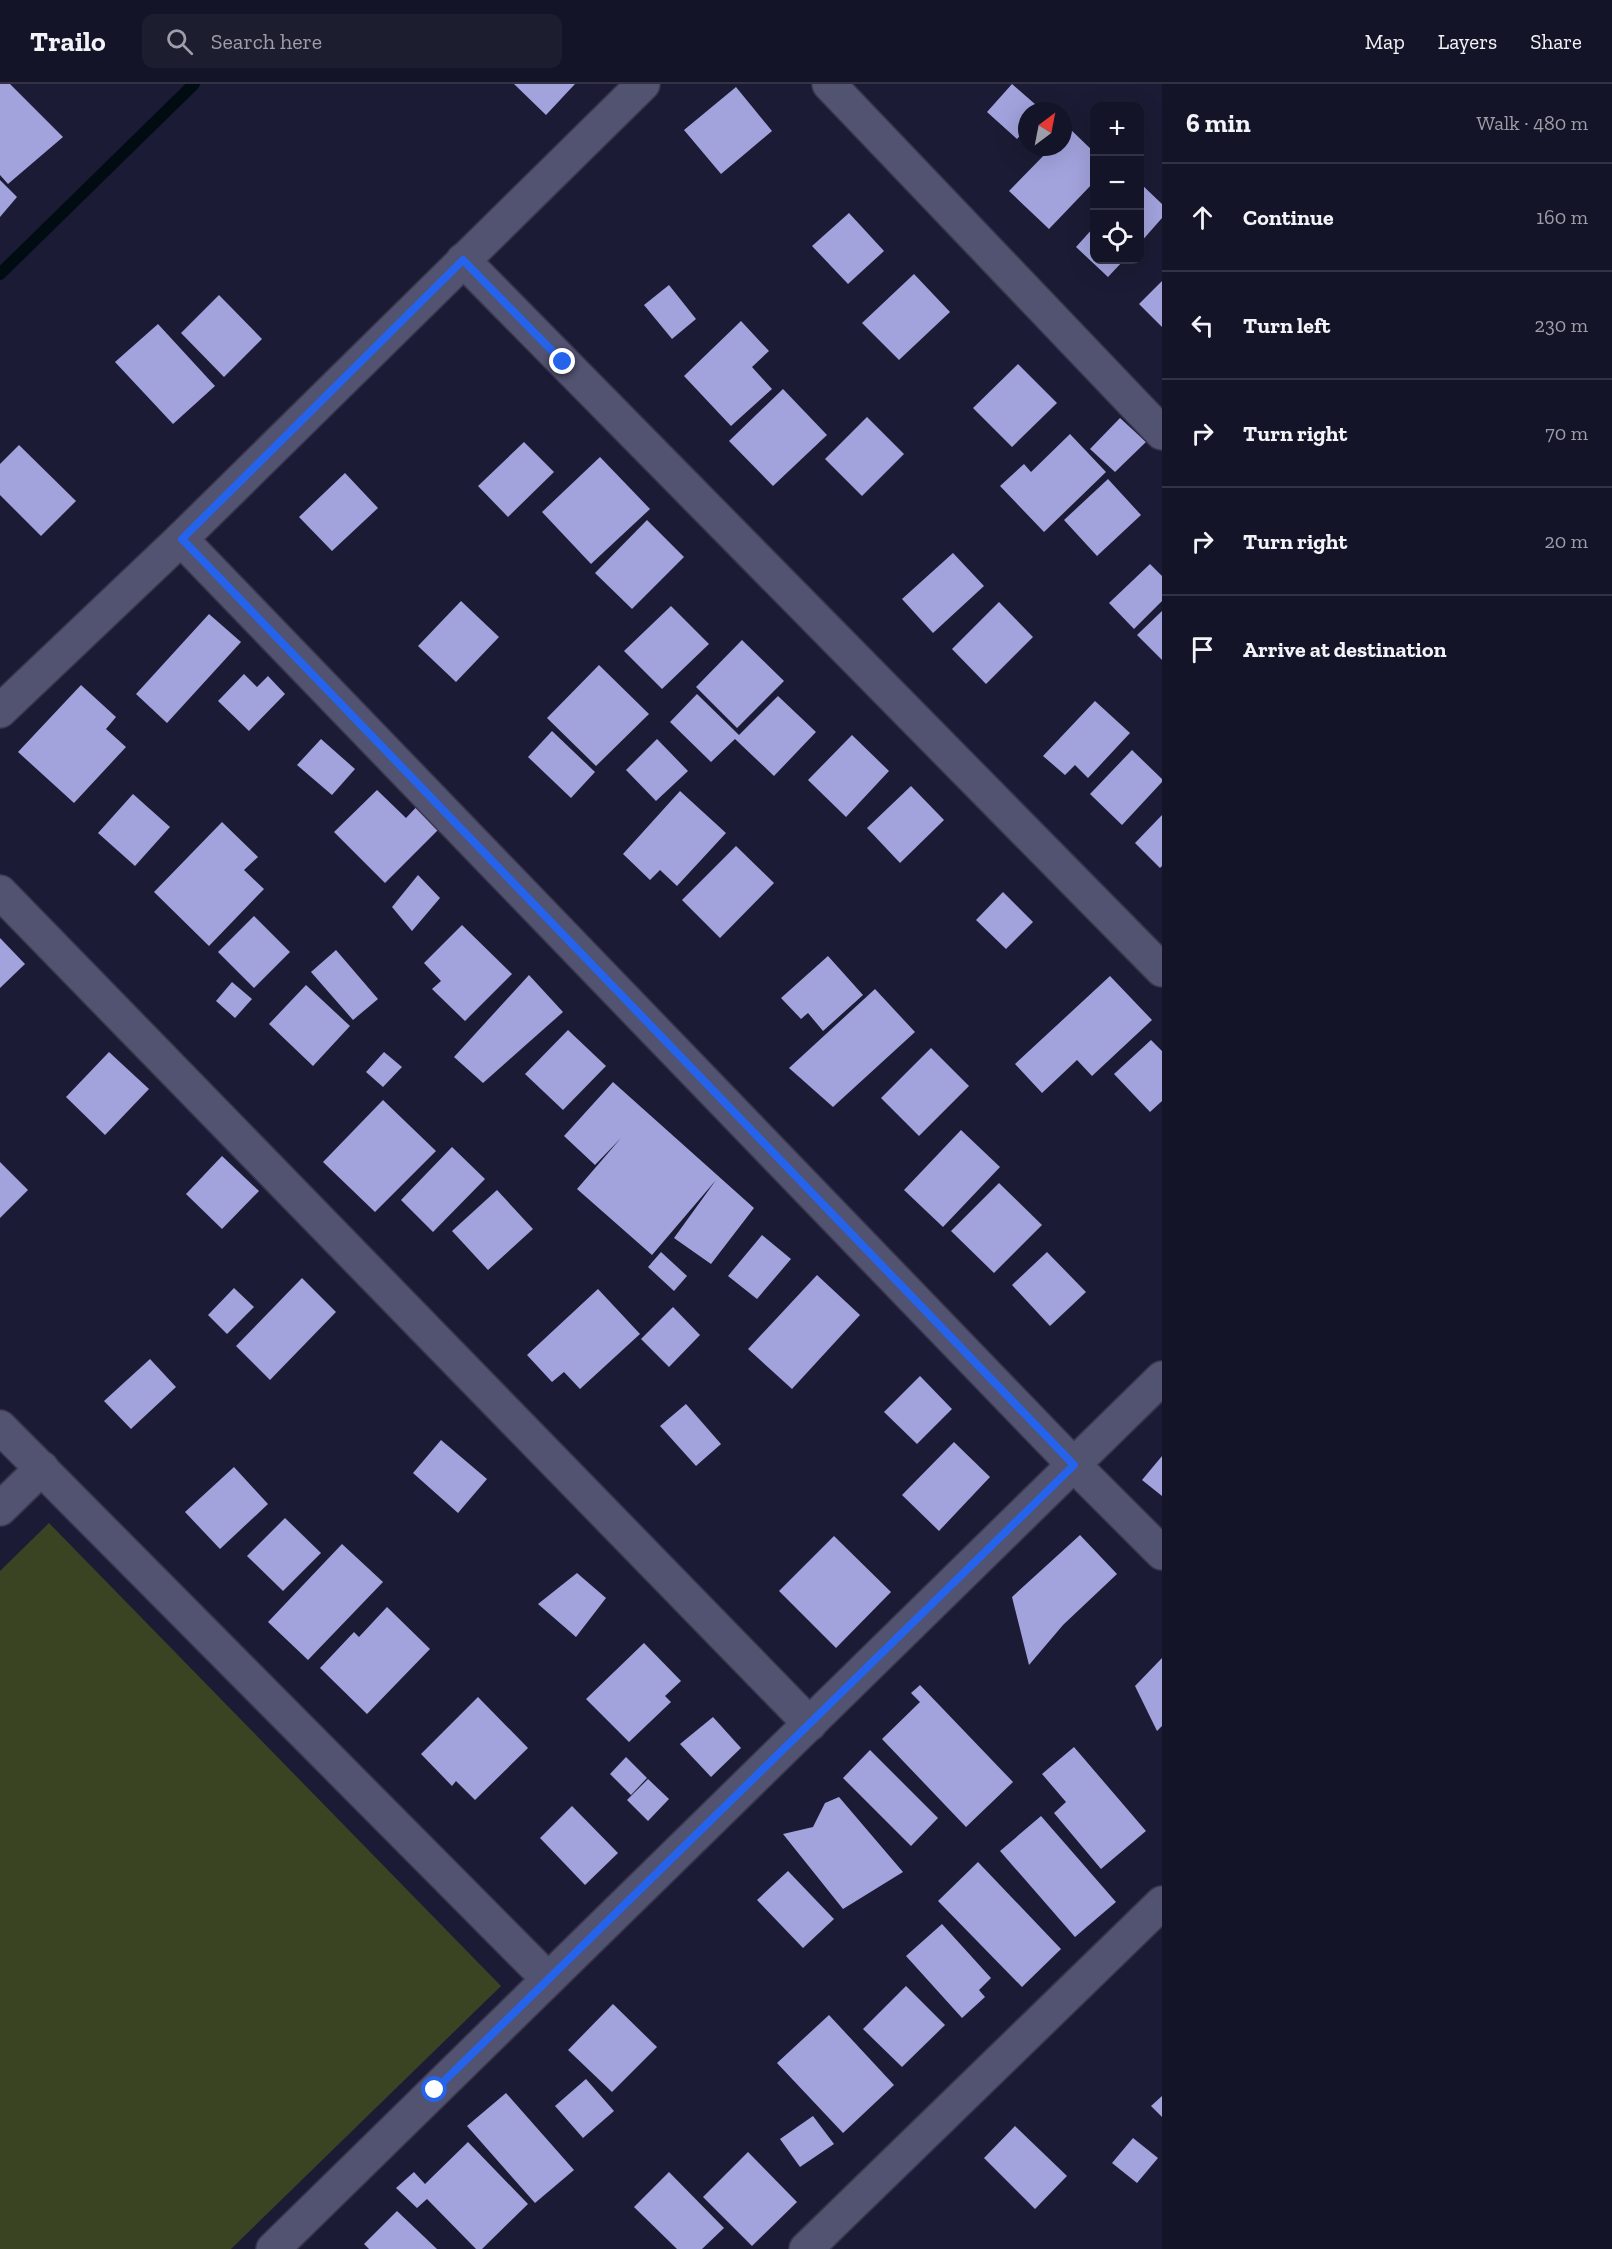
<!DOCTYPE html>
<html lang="en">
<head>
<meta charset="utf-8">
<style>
	body { margin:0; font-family:"Zilla Slab",serif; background:#1d1d30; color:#f1f3f6 }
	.controls { position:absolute; right:18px; top:18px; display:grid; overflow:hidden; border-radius:12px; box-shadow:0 6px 24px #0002 }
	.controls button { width:54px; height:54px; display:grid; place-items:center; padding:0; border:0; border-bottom:2px solid #333345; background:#141428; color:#f1f3f6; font:30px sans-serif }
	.compass { position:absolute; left:1018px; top:18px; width:54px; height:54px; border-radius:50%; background:#141428; box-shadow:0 6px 24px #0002; rotate:32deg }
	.stop { position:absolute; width:18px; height:18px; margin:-14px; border:4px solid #2563eb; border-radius:50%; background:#fff }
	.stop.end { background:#2563eb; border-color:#fff; box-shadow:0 2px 6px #0008 }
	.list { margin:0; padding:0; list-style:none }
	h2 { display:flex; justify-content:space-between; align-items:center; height:78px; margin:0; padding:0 24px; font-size:26px }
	h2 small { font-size:20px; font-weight:400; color:#9d9ea8 }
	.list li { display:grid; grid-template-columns:39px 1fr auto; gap:18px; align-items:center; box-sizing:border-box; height:108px; padding:0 24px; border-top:2px solid #333345 }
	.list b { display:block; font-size:22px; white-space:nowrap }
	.list em { font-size:20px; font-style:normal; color:#9d9ea8 }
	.icon { flex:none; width:33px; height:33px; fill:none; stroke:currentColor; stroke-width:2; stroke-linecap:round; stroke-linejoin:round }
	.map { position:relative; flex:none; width:1162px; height:2165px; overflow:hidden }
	header { display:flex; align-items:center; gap:36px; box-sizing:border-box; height:84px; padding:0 30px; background:#141428; border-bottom:2px solid #333345 }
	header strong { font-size:28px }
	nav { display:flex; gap:33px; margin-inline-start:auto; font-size:21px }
	.search { width:420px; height:54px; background:#1d1d30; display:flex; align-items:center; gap:15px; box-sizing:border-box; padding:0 21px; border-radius:12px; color:#9d9ea8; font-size:22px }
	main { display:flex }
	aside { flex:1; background:#141428 }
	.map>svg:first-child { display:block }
	.green { fill:#3a4423 }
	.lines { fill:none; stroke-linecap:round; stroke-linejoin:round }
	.stream { stroke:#000c12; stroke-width:12 }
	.building { fill:#a2a2dd }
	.minor-casing { stroke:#38364c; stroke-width:36 }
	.minor { stroke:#525271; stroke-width:33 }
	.route { stroke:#2563eb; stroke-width:8 }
</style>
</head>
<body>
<header>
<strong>Trailo</strong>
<div class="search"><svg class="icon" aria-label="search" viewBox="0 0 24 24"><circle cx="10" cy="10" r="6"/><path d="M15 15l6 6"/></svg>Search here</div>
<nav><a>Map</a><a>Layers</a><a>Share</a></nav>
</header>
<main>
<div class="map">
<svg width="1162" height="2165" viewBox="0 0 1162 2165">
	<rect width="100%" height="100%" fill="#1b1b35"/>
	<!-- green -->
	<polygon class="green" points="49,1439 501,1902 231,2165 0,2165 0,1487"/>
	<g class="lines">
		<!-- stream -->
		<polyline class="stream" points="0,190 194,0"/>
	</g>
	<!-- building -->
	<g class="building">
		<polygon points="0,0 10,0 63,53 8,100 0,91"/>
		<polygon points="514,0 575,0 546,31"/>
		<polygon points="1012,0 1043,27 1027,27 1027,44 1017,55 987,28"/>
		<polygon points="736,3 772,47 721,90 684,46"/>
		<polygon points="1070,45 1094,68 1094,98 1049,145 1009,107 1052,63 1063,63 1063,52"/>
		<polygon points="0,96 17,113 0,133"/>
		<polygon points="1140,99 1162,120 1162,134 1140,159"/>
		<polygon points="849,129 884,167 848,200 812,162"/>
		<polygon points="1094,143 1094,176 1124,176 1108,193 1076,163"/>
		<polygon points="914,190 950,228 899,276 862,239"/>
		<polygon points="1162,197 1162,243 1139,220"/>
		<polygon points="669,201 696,235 672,255 644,221"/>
		<polygon points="219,211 262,255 224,293 181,249"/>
		<polygon points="741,237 769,267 752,283 772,305 731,342 684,292"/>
		<polygon points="158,240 215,302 173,340 115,278"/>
		<polygon points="1018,280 1057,319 1012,363 973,324"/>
		<polygon points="783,305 827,351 773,402 729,357"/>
		<polygon points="867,333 904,370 862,412 825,375"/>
		<polygon points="1120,334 1146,358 1115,388 1090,365"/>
		<polygon points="1070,350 1106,388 1044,448 1000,402 1024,380 1031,388"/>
		<polygon points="524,358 554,388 508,433 478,402"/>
		<polygon points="19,361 76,417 41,452 0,411 0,380"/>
		<polygon points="600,373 650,425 591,480 542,428"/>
		<polygon points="345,389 378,424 332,467 299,433"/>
		<polygon points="1108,395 1141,431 1097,472 1064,436"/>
		<polygon points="647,436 684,473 632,525 595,489"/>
		<polygon points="953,469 984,502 933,549 902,515"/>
		<polygon points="1150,480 1162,492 1162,517 1134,545 1109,519"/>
		<polygon points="461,517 499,553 456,598 418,562"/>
		<polygon points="999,518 1033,553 986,600 952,565"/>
		<polygon points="671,522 709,560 662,605 624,567"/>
		<polygon points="1162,527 1162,576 1137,551"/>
		<polygon points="209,530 241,558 167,639 136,610"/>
		<polygon points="742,556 784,597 737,644 696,603"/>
		<polygon points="599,581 649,630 596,682 547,634"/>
		<polygon points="244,590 257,603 268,592 285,610 249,647 218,617"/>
		<polygon points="81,601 116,633 106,645 126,663 74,719 18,668"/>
		<polygon points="697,610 739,651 778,612 816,648 774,692 735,655 711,678 670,638"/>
		<polygon points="1095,617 1130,649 1088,694 1075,681 1065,691 1043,672"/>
		<polygon points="552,647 595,688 571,714 528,673"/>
		<polygon points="852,651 889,687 846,733 808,696"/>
		<polygon points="321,655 355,685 332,711 297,681"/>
		<polygon points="657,655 688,687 656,717 626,686"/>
		<polygon points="1132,666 1162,695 1162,698 1122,741 1090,710"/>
		<polygon points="911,702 944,736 900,779 867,744"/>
		<polygon points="377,706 406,734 423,716 445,739 385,799 334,748"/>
		<polygon points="680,707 726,749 677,802 660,786 650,796 623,770"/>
		<polygon points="133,710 170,743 135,782 98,749"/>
		<polygon points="1162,731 1162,782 1160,784 1135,759"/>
		<polygon points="222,738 258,773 244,786 264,805 209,862 154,808"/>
		<polygon points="736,762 774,799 720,854 682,816"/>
		<polygon points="418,791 440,814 412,847 392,823"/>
		<polygon points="1003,808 1033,838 1006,865 976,836"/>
		<polygon points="254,832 290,868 254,904 218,868"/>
		<polygon points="462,841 512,890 465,937 432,905 441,897 424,879"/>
		<polygon points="0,854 25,880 0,904"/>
		<polygon points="336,866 378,915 353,936 311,888"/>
		<polygon points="828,872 863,911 823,947 808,929 801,935 781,914"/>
		<polygon points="529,891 563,928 483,999 454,973"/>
		<polygon points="1110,892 1152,936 1092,992 1077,976 1042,1009 1015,980"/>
		<polygon points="232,898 252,915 235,934 216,917"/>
		<polygon points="306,901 350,942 313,982 269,940"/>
		<polygon points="875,905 915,948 833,1023 789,984"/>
		<polygon points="568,946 606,982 563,1026 525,990"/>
		<polygon points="1151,956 1162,967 1162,1017 1150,1028 1114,990"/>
		<polygon points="931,964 969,1002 919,1052 881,1014"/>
		<polygon points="109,968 149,1005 105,1051 66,1013"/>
		<polygon points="384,968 402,983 383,1003 366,988"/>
		<polygon points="613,998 754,1124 711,1180 674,1154 716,1096 652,1171 577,1105 621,1054 595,1081 564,1052"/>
		<polygon points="383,1016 436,1067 375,1128 323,1078"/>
		<polygon points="961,1046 1000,1083 943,1143 904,1106"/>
		<polygon points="452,1063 485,1095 433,1148 401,1116"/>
		<polygon points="222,1072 259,1107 222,1145 186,1110"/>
		<polygon points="0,1078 28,1106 0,1134"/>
		<polygon points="999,1099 1042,1141 994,1189 951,1147"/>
		<polygon points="497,1106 533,1145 488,1186 452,1147"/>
		<polygon points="762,1151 791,1175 757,1215 728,1192"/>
		<polygon points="661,1168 687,1192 674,1207 648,1183"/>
		<polygon points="1047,1168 1086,1208 1050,1242 1012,1201"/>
		<polygon points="817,1191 860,1231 792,1305 748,1265"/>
		<polygon points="302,1194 336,1228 270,1296 236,1262"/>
		<polygon points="234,1204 254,1223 227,1250 208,1231"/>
		<polygon points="598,1205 640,1250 580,1305 564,1288 552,1298 527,1271"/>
		<polygon points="673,1223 700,1251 669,1283 641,1255"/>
		<polygon points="150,1275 176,1303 131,1345 104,1317"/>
		<polygon points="920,1292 952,1325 917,1360 884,1328"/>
		<polygon points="686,1320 721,1360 696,1382 660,1342"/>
		<polygon points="441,1356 487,1395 458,1429 413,1389"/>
		<polygon points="954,1358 990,1393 939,1447 902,1411"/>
		<polygon points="1162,1372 1162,1412 1142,1396"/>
		<polygon points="234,1383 268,1420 220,1465 185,1428"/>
		<polygon points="285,1434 321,1469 283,1507 247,1472"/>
		<polygon points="1080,1451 1117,1490 1063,1541 1029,1581 1012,1513"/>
		<polygon points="834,1452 891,1508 836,1564 779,1507"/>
		<polygon points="342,1460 383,1498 308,1576 268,1538"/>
		<polygon points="577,1489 606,1514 576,1553 538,1520"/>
		<polygon points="387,1523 430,1565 367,1630 320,1584 354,1548 359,1553"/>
		<polygon points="644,1559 681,1597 665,1612 671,1618 629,1658 586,1615"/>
		<polygon points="1162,1574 1162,1642 1157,1647 1135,1602"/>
		<polygon points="920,1601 1013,1698 966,1743 882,1655 920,1618 911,1609"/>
		<polygon points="478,1613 528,1664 475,1716 456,1697 452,1702 421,1670"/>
		<polygon points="713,1633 741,1664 711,1693 680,1660"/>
		<polygon points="1074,1663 1146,1747 1101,1785 1054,1729 1066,1718 1042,1690"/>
		<polygon points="870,1666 938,1734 911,1762 843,1694"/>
		<polygon points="626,1673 647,1694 631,1711 610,1690"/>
		<polygon points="648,1695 669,1715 648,1737 627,1716"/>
		<polygon points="839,1713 903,1788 843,1825 783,1750 813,1743 825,1719"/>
		<polygon points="572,1722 618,1769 585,1801 540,1754"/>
		<polygon points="1041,1732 1116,1818 1075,1853 1000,1767"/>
		<polygon points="978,1778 1061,1865 1022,1903 938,1817"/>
		<polygon points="788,1787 834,1835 803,1864 757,1816"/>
		<polygon points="942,1840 991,1894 979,1906 985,1913 962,1934 906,1872"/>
		<polygon points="906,1902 945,1941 902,1983 863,1945"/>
		<polygon points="613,1920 657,1963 612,2008 568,1966"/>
		<polygon points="829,1931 894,2001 843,2049 777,1979"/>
		<polygon points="586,1995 614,2027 583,2054 555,2022"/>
		<polygon points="506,2009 574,2086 535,2119 467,2042"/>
		<polygon points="1162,2012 1162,2033 1151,2022"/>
		<polygon points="813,2032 834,2060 800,2083 780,2055"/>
		<polygon points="1015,2042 1067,2092 1035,2125 984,2074"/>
		<polygon points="1133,2054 1158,2074 1137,2099 1112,2079"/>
		<polygon points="468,2058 528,2120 482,2165 476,2165 427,2115 417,2124 396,2104 414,2088 425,2100"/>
		<polygon points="748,2068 797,2118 752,2162 703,2113"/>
		<polygon points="669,2088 724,2144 702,2165 677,2165 634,2123"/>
		<polygon points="397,2127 437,2165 369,2165 364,2160"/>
	</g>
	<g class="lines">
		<defs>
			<g id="minor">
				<polyline points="829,0 1162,349"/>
				<polyline points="463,176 1162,886"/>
				<polyline points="181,455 1074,1381 1162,1469"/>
				<polyline points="0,627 181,455 643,0"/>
				<polyline points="0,808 810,1640"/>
				<polyline points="0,1343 548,1895"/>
				<polyline points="0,1425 42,1384"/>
				<polyline points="273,2165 1162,1294"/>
				<polyline points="806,2165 1162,1819"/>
			</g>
		</defs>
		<!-- minor casing -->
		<use href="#minor" class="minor-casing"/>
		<!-- minor -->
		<use href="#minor" class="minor"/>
	</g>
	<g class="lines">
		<!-- route -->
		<polyline class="route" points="435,2006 1074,1381 182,455 463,176 563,278"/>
	</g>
</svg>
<div class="controls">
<button>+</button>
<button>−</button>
<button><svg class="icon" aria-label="locate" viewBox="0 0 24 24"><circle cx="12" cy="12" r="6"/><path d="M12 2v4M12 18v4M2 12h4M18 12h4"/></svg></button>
</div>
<svg class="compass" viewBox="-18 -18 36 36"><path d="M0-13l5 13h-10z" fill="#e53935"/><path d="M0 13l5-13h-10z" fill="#9d9ea8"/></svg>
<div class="stop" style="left:435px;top:2006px"></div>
<div class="stop end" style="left:563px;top:278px"></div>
</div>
<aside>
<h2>6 min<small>Walk · 480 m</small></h2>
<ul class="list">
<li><svg class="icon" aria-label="ahead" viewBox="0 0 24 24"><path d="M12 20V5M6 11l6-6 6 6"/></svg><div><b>Continue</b></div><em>160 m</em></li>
<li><svg class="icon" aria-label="left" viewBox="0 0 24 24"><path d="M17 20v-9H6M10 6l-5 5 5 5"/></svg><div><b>Turn left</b></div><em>230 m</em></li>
<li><svg class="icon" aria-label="right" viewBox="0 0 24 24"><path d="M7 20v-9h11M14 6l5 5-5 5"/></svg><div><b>Turn right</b></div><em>70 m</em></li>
<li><svg class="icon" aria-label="right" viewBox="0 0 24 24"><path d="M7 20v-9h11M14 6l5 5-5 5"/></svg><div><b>Turn right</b></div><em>20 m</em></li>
<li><svg class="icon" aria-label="arrive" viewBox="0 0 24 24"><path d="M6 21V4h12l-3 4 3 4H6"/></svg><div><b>Arrive at destination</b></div></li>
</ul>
</aside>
</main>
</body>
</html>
